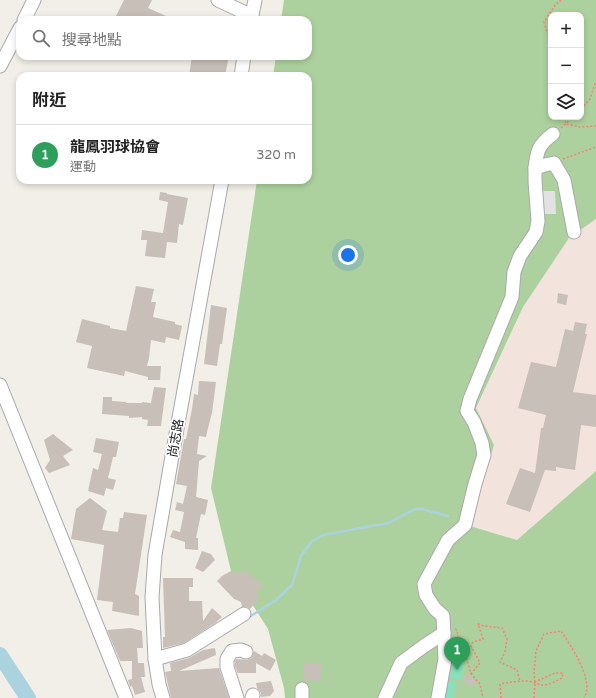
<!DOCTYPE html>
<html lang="zh-TW">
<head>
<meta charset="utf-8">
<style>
	body { margin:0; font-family:"Varela Round","Noto Sans TC",sans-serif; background:#f6f6f6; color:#222 }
	.controls { position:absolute; right:12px; top:12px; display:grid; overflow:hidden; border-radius:8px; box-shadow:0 2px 6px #0003 }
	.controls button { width:36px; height:36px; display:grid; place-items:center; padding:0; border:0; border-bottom:1px solid #e0e0e0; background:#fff; color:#222; font:20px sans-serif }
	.you { position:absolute; left:348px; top:255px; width:14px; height:14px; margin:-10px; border:3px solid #fff; border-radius:50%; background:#1a73e8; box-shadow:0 0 0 6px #1a73e833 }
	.badge { display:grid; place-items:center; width:26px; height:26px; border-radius:50%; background:#d40000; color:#fff; font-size:13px; font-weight:700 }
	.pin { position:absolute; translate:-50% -33px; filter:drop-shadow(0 1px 2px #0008) }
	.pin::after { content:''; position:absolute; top:21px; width:14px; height:12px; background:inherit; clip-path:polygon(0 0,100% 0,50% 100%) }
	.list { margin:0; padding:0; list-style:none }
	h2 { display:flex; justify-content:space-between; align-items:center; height:52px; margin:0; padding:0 16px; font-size:17px }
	h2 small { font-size:13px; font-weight:400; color:#767676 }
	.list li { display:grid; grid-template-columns:26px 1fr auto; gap:12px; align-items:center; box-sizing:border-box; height:60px; padding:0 16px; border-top:1px solid #e0e0e0 }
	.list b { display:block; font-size:15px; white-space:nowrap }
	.list p { margin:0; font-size:13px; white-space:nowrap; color:#767676 }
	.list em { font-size:13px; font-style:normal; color:#767676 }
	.icon { flex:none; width:22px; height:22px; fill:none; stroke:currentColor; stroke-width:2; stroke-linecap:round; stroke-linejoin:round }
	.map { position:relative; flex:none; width:596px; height:698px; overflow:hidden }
	.search { position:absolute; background:#fff; box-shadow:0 2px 6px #0003; left:16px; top:16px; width:296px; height:44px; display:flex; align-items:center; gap:10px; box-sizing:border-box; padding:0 14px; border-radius:12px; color:#767676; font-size:15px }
	.panel { position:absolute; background:#fff; box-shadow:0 2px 6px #0003; left:16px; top:72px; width:296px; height:112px; border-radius:12px }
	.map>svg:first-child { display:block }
	.military { fill:#f3e3dd }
	.forest { fill:#add19e; fill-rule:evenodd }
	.pitch { fill:#88e0be }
	.parking { fill:#e2e2e2 }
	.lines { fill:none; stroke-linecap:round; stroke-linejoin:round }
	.stream { stroke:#aad3df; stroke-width:2.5 }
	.river { stroke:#aad3df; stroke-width:16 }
	.building { fill:#c7bfb8 }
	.minor-casing { stroke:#a9a9a9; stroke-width:15 }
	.path { stroke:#fa8072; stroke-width:1.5; stroke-dasharray:2 2; stroke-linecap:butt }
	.minor { stroke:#fff; stroke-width:13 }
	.labels { text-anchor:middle; stroke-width:3.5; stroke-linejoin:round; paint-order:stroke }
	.street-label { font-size:13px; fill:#222; stroke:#fff }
</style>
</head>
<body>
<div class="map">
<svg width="596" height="698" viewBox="0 0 596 698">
	<rect width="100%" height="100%" fill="#f2efe9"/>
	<!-- military -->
	<polygon class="military" points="596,219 596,471 517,540 470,526 494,445 476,409 523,307 569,238"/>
	<!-- forest -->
	<path class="forest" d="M284 0H596V219L569 238 523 307 476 408 494 445 470 526 517 540 596 471V698H285L284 688 268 629 231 571 211 488 257 180H308V76H273L276 56H308V20H281ZM551 15H581V117H551Z"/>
	<!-- pitch -->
	<g class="pitch">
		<polygon points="453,660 464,662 461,680 450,678"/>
		<polygon points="445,680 456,682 453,698 443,698"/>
	</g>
	<!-- parking -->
	<polygon class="parking" points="541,191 555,191 556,214 541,214"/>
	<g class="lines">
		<!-- stream -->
		<polyline class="stream" points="246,619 276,600 292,585 301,556 311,542 323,535 388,523 415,509 422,509 448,516"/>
		<!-- river -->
		<polyline class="river" points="0,655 28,698"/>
	</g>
	<!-- building -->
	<g class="building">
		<polygon points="124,0 152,0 148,8 175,20 114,20"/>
		<polygon points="192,56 229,56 225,76 189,76"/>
		<polygon points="160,192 167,193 167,194 188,198 183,225 179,224 177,243 167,242 165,258 145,256 147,240 141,240 142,230 163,233 168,202 159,200"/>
		<polygon points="136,286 154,289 151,302 156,302 153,317 175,322 175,324 182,326 179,340 166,337 165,343 151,340 149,358 147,366 161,366 160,380 148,380 148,377 125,371 124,376 87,368 92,346 76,342 82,319 110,326 110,328 126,331"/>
		<polygon points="558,293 568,295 566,305 557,303"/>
		<polygon points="211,305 227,308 222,344 220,344 217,366 204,364"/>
		<polygon points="575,322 587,324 585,334 587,334 573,392 596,395 596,427 581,425 575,470 556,467 556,471 545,470 530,512 506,504 520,468 535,473 541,428 543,428 546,415 518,408 531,362 556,367 565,329 573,331"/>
		<polygon points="199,381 216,382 212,413 208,428 206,437 199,436 197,454 207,456 199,461 196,497 208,500 205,515 201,514 196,538 198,538 198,550 185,549 185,542 170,537 173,530 180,532 184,512 175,510 177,502 183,504 187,486 176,484 184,439 186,439 192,409 194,394 198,395"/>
		<polygon points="154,387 166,388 161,426 147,426 148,420 142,419 142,417 129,418 129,416 102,414 103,397 112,397 112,401 126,402 126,403 142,403 142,402 151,403"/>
		<polygon points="53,434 73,450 63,456 70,465 49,473 45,468 50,460 44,440"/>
		<polygon points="96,438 119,442 116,457 113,457 108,478 116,480 113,490 106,488 104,496 88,491 93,468 98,470 102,454 93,452"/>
		<polygon points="90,498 107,511 102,530 118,532 120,518 123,518 124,512 147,515 135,594 139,596 139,616 112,611 113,602 97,600 104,545 71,539 76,509"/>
		<polygon points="202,551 211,554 215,560 203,572 195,568"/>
		<polygon points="244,570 263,585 256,593 259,595 258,600 250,609 247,607 242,607 241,602 234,599 217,581 222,576 231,571 238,573"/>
		<polygon points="163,578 193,578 193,587 189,587 189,601 202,601 203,621 212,608 222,617 215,623 184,643 163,648 163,637 165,637"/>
		<polygon points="131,628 142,631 143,648 137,648 138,663 144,663 145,677 141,677 145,692 135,695 132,686 130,687 128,680 132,679 132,661 120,661 107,630"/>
		<polygon points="215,648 216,655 179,671 219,668 229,698 171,698 165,672 171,671 170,663 189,658 203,650"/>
		<polygon points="254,651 262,656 264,653 276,660 270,671 256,663 256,673 238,673 238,674 235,666 235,661 236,659 247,660 251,658 253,655"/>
		<polygon points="304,663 322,664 320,681 303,680"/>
		<polygon points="467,673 476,682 471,687 462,678"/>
		<polygon points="271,681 274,691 270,696 261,697 261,693 257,688 256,683"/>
	</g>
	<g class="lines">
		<defs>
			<g id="minor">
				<polyline points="218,0 252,16"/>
				<polyline points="24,20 34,0"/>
				<polyline points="251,20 255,0"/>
				<polyline points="0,66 20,28"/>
				<polyline points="241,76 244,56"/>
				<path d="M535 168C537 151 538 145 553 134"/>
				<polyline points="0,385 126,698"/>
				<polyline points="155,659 187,650 244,614"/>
				<polyline points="163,698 159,684 155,659 152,597 155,555 171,462 222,180"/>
				<polyline points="237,698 227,667 227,659 232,651 241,650 246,652"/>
				<polyline points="252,698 253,695"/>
				<polyline points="302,698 302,689"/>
				<polyline points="385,698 401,663 424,646 444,633"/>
				<polyline points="438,698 445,659 443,616 435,609 426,595 424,584 448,540 465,525 475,484 484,455 482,443 474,422 467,411 470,399 512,297 514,272 520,256 536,232 538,221 535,181 535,168 545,165 554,163 564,180 574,232"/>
			</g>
		</defs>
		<!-- minor casing -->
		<use href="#minor" class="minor-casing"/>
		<!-- path -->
		<g class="path">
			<polyline points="551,38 547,32 544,22 556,4 561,0"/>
			<polyline points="581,109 590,99 596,81"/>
			<polyline points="564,117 566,124 580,127 596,126"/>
			<polyline points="561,128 573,117"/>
			<polyline points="563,159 596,147"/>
			<polyline points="455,629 457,630 458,638 464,650 471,674 480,684 483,698"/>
			<polyline points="471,674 480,663 471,646 473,642 483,639 478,624 484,626 502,628 507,639 505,652 500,662 517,670 520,681"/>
			<path d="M501 698 500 684C510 682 519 681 529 681 533 682 537 684 541 685 548 686 556 681 562 678L563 673H555L535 682"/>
			<path d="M534 698 535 682 534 673 536 651 544 634 561 631C571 646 595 681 584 698"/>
		</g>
		<!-- minor -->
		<use href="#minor" class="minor"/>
	</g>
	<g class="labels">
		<!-- street labels -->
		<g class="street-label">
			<text transform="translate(175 438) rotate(-80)" y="5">尚志路</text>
		</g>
	</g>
</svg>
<div class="controls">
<button>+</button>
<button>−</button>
<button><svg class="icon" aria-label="layers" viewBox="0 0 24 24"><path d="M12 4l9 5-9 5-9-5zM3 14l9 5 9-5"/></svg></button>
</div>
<div class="you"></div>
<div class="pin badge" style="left:457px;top:670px;background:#2e9e5b">1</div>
<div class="search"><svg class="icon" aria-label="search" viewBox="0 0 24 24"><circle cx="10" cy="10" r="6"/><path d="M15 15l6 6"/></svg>搜尋地點</div>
<section class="panel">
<h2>附近<small></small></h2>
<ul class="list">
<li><span class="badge" style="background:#2e9e5b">1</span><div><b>龍鳳羽球協會</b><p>運動</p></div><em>320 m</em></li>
</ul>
</section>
</div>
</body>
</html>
